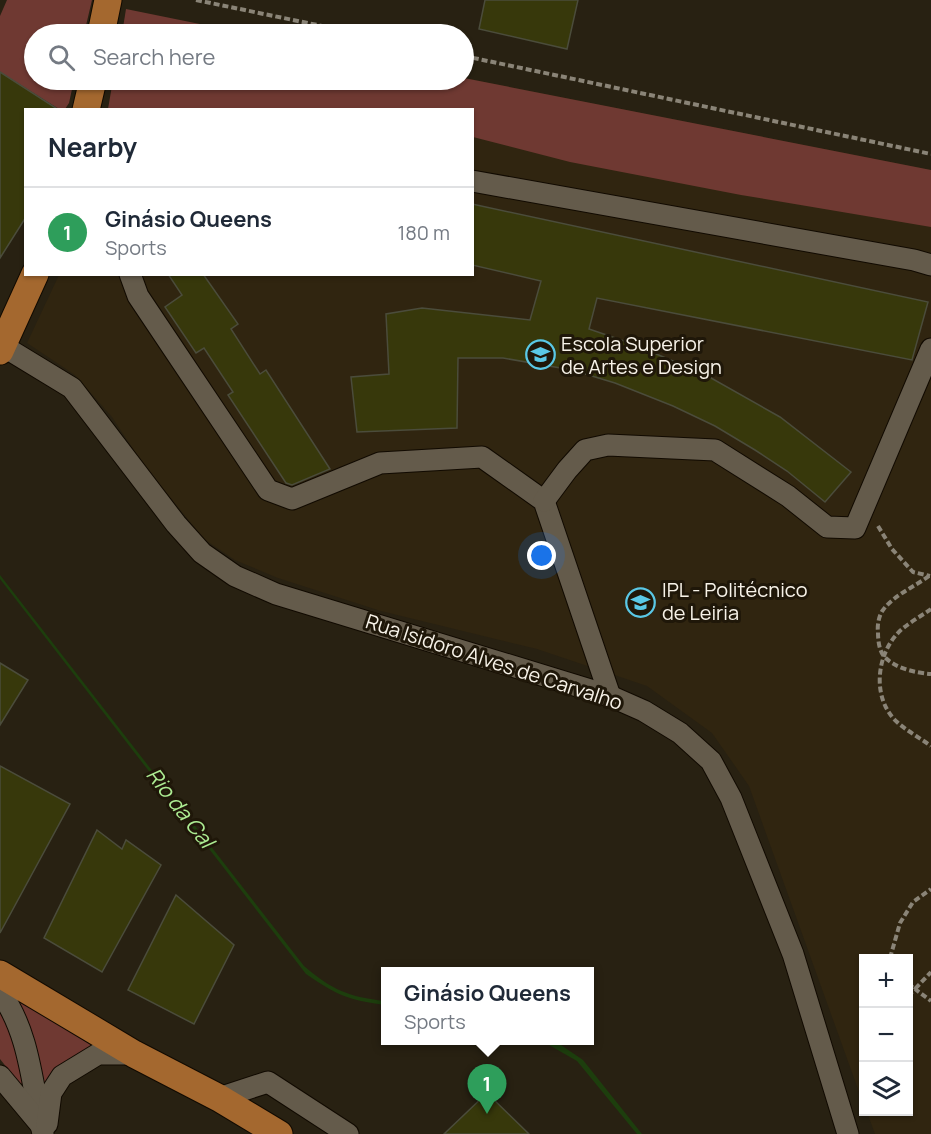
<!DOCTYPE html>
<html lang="en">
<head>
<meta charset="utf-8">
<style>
	body { margin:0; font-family:Manrope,sans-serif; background:#f2f2f3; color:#1f2937 }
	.controls { position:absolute; right:18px; bottom:18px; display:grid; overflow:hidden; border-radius:0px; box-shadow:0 2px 4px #0004 }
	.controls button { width:54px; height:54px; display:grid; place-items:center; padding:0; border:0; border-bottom:2px solid #e0e1e3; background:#fff; color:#1f2937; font:30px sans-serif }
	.you { position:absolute; left:542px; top:556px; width:21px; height:21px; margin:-15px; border:4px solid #fff; border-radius:50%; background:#1a73e8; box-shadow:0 0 0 9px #1a73e833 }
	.badge { display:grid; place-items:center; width:39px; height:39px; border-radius:50%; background:#ea580c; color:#fff; font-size:20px; font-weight:700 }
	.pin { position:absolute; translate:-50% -50px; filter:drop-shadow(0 2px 3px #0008) }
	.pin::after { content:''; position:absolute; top:32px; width:21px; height:18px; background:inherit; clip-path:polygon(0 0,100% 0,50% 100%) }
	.popup { position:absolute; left:381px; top:967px; width:213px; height:78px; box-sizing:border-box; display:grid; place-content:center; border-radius:0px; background:#fff; filter:drop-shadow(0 2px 4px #0005); font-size:20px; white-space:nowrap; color:#747a83 }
	.popup b { font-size:22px; color:#1f2937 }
	.popup::after { content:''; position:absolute; left:50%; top:100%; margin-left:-12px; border:12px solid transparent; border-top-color:#fff }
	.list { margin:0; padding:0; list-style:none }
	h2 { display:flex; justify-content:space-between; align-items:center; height:78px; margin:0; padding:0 24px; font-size:26px }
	h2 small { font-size:20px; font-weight:400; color:#747a83 }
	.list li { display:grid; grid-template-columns:39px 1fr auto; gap:18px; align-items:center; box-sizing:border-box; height:90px; padding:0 24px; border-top:2px solid #e0e1e3 }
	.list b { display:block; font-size:22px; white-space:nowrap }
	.list p { margin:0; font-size:20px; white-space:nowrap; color:#747a83 }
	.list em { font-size:20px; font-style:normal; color:#747a83 }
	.icon { flex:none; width:33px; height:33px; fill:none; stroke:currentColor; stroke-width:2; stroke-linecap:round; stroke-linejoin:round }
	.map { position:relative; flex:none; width:931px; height:1134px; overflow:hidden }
	.search { position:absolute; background:#fff; box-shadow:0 2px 4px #0004; left:24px; top:24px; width:450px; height:66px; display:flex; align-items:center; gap:15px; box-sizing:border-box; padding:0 21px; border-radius:33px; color:#747a83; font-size:22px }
	.panel { position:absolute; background:#fff; box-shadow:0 2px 4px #0004; left:24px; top:108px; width:450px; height:168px; border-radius:0px }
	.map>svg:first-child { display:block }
	.built { fill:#302510 }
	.green { fill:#6f3932 }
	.water { fill:#1d3e0d }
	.building { fill:#37380b; stroke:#4b4c3b; stroke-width:1.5 }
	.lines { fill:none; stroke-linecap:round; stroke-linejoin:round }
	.minor-casing { stroke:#110a01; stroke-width:23 }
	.major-casing { stroke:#110a01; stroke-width:29 }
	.path { stroke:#8a8477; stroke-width:4; stroke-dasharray:6 3; stroke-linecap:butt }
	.minor { stroke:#645b4b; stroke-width:21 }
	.major { stroke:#a4682f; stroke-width:27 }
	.labels { text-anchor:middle; stroke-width:6; stroke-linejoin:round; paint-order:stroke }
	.poi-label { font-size:20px; fill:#f7f2e8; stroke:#1f1709; text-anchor:start }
	.street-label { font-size:20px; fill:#f7f2e8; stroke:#1f1709 }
	.water-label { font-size:21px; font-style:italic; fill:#aded93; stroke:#1f1709 }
</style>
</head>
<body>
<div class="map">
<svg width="931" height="1134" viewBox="0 0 931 1134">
	<rect width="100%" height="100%" fill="#282112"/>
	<!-- built -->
	<polygon class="built" points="464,78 931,170 931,1134 875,1134 867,1112 908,1112 908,958 864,958 863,1103 749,786 712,733 647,686 537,649 381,611 278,578 235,560 204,539 143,464 112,417 75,375 27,343 59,275 472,274 472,110 108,109 113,80"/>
	<!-- green -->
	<g class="green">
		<polygon points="7,0 92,0 84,34 34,34 34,80 74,80 69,103 65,109 59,109 0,72 0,16"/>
		<polygon points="126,9 249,34 122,34"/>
		<polygon points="464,78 931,170 931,227 741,195 570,162 473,137 472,110 108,109 113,80"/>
		<polygon points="0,989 10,994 96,1048 47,1089 19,1083 0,1059"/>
	</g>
	<!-- water -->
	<g class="water">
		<path d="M0 575 304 966C332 990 349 997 385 1001V1005C347 1000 337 995 306 974L0 579Z"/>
		<polygon points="542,1041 551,1041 561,1045 583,1060 642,1134 637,1134 577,1061"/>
	</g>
	<!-- building -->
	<g class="building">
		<polygon points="485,0 578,0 567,49 479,29"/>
		<polygon points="0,72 59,110 26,110 26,217 0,258"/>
		<polygon points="472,204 928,302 912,360 597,298 589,329 630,343 704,374 780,417 851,472 825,502 787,471 755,450 715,426 673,406 615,383 572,370 503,358 458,358 457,428 357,432 351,377 389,374 386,314 422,308 530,320 541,281 472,265"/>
		<polygon points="168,274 203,274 238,324 231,329 260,374 266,370 330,469 292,485 286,483 228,395 233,392 204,348 196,353 165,307 182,295"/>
		<polygon points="0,663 28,680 0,725"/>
		<polygon points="0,766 70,804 0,933"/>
		<polygon points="97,830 122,849 126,840 161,865 102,972 44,938"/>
		<polygon points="176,895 234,945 194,1024 128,990"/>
		<polygon points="487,1093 529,1134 444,1134"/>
	</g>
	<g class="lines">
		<defs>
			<g id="minor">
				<polyline points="472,181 914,260 931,265"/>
				<polyline points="130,274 138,296 268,490 292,499 380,463 482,457 544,501 610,696"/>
				<polyline points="3,346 72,388 176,524 202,553 235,576 276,594 610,696 644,711 680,733 711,761 731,798 793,954 848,1134"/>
				<polyline points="544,501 567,470 585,450 608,445 715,450 788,496 827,527 855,528 931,349"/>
				<path d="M0 992C30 1033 32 1086 43 1134"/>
				<polyline points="0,1076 40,1124"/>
				<polyline points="219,1098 268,1082 348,1134"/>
				<polyline points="47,1124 51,1093 62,1076 98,1054 134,1054"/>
			</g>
			<g id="major">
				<polyline points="101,34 108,0"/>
				<polyline points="86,110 93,80"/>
				<polyline points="0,351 35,274"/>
				<polyline points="0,974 134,1054 219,1098 279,1134"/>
			</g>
		</defs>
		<!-- minor casing -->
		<use href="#minor" class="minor-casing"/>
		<!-- major casing -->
		<use href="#major" class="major-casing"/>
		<!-- path -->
		<g class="path">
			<polyline points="196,0 361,34"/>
			<polyline points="464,56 931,154"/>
			<polyline points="878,526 892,549 913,572 930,576"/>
			<path d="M929 576C914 587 894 595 883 610 879 615 877 626 878 632 878 640 879 649 883 655 893 668 916 673 931 674"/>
			<path d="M931 609C920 617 906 624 897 634 876 657 872 699 897 722 907 731 920 738 931 746"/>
			<polyline points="890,958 900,923 913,902 931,889"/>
			<polyline points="908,984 915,989 931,972"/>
			<polyline points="908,996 915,989 931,1001"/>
			<polyline points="861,1105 864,1070"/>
		</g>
		<!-- minor -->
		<use href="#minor" class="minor"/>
		<!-- major -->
		<use href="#major" class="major"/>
	</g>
	<!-- icons -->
	<defs>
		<symbol id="university-ring" viewBox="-11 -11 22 22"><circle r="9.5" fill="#1f1709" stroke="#5ac8e6" stroke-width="1.5"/><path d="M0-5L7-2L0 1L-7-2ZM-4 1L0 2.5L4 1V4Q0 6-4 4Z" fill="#5ac8e6"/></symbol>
	</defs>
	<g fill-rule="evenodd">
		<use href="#university-ring" x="524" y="338" width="33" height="33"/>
		<use href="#university-ring" x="624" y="586" width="33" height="33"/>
	</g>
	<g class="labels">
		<!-- poi labels -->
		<g class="poi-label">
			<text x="561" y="351">Escola Superior<tspan x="561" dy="23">de Artes e Design</tspan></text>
			<text x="662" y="597">IPL - Politécnico<tspan x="662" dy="23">de Leiria</tspan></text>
		</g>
		<!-- street labels -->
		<g class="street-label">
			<text transform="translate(494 662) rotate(18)" y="7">Rua Isidoro Alves de Carvalho</text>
		</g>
		<!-- water labels -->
		<g class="water-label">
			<text transform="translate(180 808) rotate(52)" y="7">Rio da Cal</text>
		</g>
	</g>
</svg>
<div class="controls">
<button>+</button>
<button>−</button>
<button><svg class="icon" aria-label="layers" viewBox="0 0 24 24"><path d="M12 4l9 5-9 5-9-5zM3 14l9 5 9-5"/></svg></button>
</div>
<div class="you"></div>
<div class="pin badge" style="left:487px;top:1114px;background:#2e9e5b">1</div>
<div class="popup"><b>Ginásio Queens</b>Sports</div>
<div class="search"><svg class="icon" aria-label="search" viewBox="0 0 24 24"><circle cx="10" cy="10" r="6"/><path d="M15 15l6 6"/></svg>Search here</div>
<section class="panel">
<h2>Nearby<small></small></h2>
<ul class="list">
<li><span class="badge" style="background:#2e9e5b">1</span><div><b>Ginásio Queens</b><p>Sports</p></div><em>180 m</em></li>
</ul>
</section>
</div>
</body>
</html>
